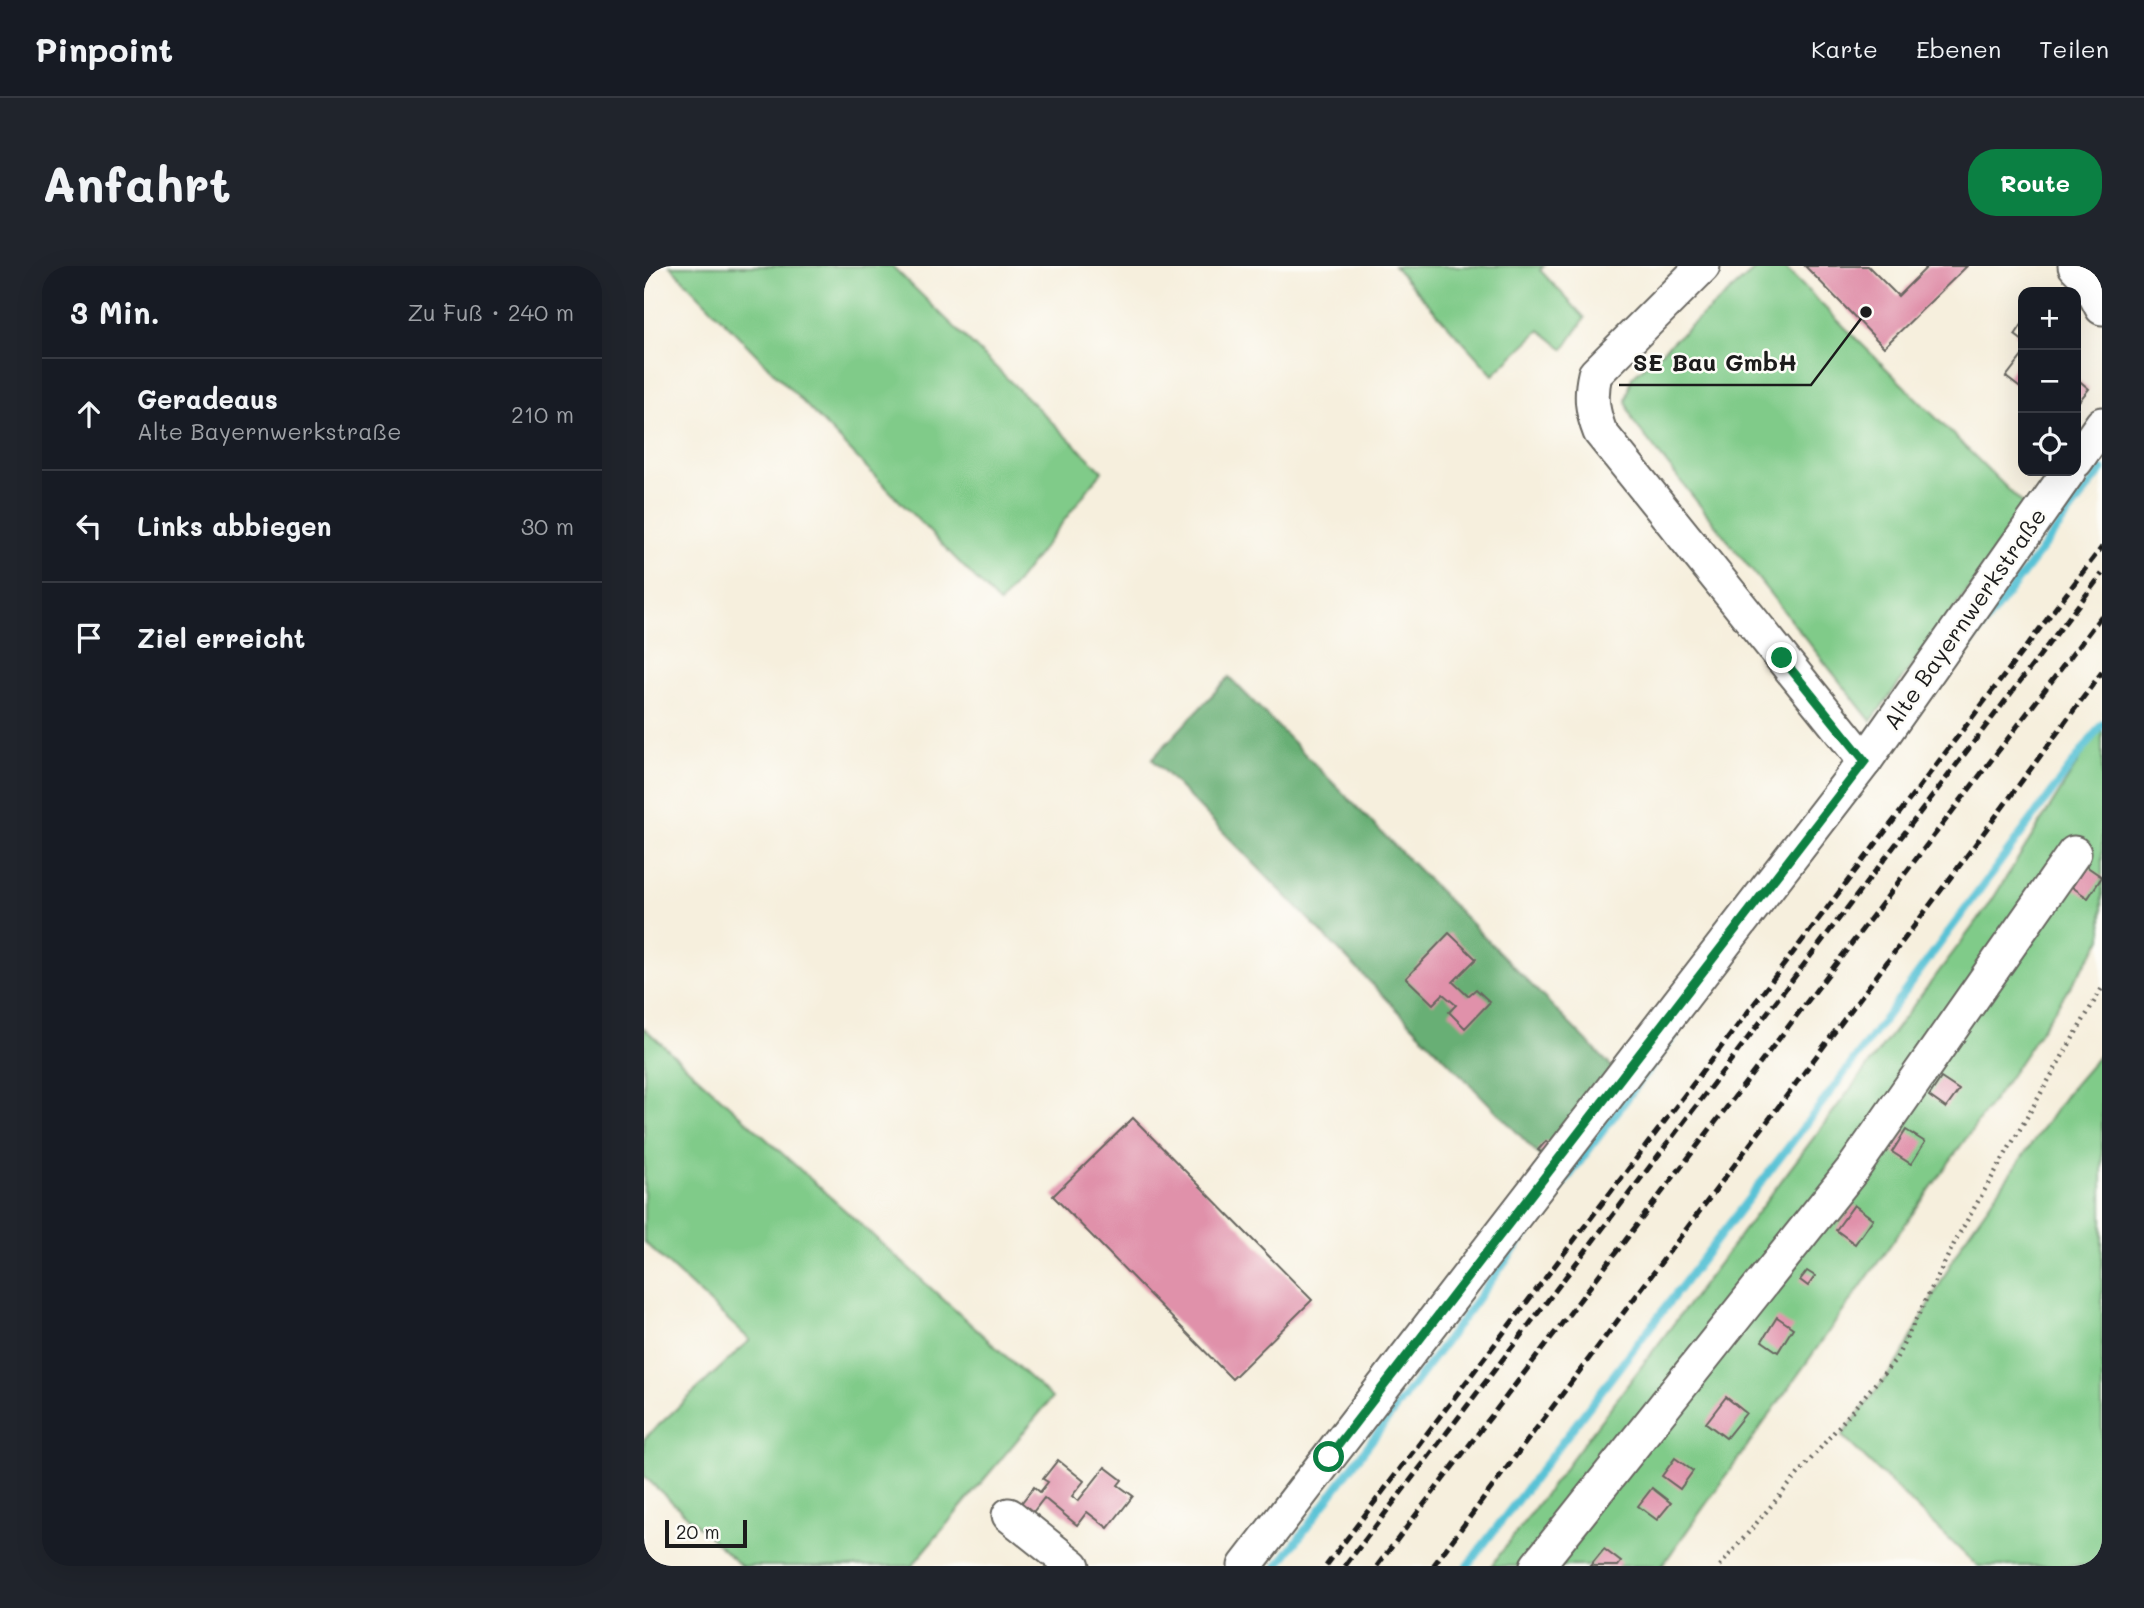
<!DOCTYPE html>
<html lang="de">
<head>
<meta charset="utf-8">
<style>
	body { margin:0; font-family:Mali,sans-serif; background:#20242c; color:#f1f3f6 }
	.controls { position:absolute; right:21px; top:21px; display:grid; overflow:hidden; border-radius:14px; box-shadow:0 7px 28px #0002 }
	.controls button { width:63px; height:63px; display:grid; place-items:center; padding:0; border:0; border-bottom:2px solid #363941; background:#171b24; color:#f1f3f6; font:35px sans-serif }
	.scale { position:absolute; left:21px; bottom:18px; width:82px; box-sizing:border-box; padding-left:7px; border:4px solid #1c1c1c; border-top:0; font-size:19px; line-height:24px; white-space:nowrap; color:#1c1c1c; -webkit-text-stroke:5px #fdfcf7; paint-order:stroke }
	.stop { position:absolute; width:21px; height:21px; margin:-16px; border:5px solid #0b8043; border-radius:50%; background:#fff }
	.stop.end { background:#0b8043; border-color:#fff; box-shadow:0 2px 7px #0008 }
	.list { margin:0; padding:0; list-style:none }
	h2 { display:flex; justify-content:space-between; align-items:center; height:91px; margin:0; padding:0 28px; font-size:30px }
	h2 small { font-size:23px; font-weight:400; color:#9ea1a6 }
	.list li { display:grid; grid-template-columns:46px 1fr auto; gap:21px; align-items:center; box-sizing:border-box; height:112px; padding:0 28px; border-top:2px solid #363941 }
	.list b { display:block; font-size:26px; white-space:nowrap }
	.list p { margin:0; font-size:23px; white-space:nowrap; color:#9ea1a6 }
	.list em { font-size:23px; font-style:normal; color:#9ea1a6 }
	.icon { flex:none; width:38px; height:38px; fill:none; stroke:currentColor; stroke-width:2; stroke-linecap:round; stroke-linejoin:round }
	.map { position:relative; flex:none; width:1458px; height:1300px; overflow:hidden; border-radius:28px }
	header { display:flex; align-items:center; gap:42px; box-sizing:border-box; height:98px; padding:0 35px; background:#171b24; border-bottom:2px solid #363941 }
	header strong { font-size:33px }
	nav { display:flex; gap:38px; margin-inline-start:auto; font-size:24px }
	.intro { display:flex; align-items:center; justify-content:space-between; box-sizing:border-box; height:168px; padding:0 42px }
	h1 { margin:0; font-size:49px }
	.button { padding:18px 32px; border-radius:28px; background:#0b8043; color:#fff; font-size:24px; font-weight:700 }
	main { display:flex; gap:42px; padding:0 42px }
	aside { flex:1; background:#171b24; border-radius:28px; box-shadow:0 7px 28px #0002 }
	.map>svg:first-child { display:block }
	.green { fill:#80cb89; stroke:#4e7452; stroke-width:2 }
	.forest { fill:#68af75; stroke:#426648; stroke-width:2 }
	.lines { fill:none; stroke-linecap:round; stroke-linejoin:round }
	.stream { stroke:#59c2d6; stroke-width:8 }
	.building { fill:#e091aa }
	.minor-casing { stroke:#686660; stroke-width:37 }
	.path { stroke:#686660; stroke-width:4.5; stroke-dasharray:2 5; stroke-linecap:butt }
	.minor { stroke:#fff; stroke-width:33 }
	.rail { stroke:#1c1c1c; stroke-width:5; stroke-dasharray:10 5; stroke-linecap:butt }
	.route { stroke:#0b8043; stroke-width:9 }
	.labels { text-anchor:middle; stroke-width:5; stroke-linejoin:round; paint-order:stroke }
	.street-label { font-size:23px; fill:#1c1c1c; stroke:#fdfcf7 }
	.leader { fill:none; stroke:#1c1c1c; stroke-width:2.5 }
	.callout-dot { fill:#1c1c1c; stroke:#fdfcf7; stroke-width:2.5 }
	.callout-label { font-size:24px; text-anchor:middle; font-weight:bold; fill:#1c1c1c; stroke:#fdfcf7; stroke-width:5; stroke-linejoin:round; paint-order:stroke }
</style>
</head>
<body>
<header>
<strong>Pinpoint</strong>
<nav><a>Karte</a><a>Ebenen</a><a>Teilen</a></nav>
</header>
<div class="intro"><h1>Anfahrt</h1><a class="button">Route</a></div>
<main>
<aside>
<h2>3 Min.<small>Zu Fuß · 240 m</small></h2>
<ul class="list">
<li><svg class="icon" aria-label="ahead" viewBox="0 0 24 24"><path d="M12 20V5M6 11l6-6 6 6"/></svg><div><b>Geradeaus</b><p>Alte Bayernwerkstraße</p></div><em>210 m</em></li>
<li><svg class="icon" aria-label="left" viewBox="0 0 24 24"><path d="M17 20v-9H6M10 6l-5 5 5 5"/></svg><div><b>Links abbiegen</b></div><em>30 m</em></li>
<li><svg class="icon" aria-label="arrive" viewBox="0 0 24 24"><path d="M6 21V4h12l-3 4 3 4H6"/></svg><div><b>Ziel erreicht</b></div></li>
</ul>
</aside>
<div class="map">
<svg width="1458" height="1300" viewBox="0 0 1458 1300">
	<rect width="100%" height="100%" fill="#fdfcf7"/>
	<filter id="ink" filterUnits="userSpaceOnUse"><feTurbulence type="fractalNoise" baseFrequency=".0143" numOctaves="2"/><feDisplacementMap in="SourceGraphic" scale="14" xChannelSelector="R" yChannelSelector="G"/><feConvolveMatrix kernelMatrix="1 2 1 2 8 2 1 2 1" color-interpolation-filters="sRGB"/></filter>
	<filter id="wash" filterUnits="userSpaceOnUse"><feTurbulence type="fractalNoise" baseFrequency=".00686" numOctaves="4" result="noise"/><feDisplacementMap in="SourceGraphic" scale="28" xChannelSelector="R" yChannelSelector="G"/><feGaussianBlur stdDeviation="1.57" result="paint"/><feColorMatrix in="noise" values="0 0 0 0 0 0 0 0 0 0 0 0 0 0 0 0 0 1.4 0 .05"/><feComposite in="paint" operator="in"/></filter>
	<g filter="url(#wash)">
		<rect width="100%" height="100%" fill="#f6efdd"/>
		<!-- green -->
		<g class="green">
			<polygon points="26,0 248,0 458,205 356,338"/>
			<polygon points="750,0 900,0 896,4 941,52 920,83 896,64 849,109"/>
			<polygon points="1115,0 1139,0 1384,243 1227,455 989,155 982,135 988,111"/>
			<polygon points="1458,458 1458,673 1365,812 1018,1300 847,1300 1345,639"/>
			<polygon points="0,762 408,1132 268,1300 97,1300 0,1210 0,1173 106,1074 0,976"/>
			<polygon points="1458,786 1458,1300 1333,1300 1198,1170 1256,1093 1319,975 1426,823"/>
		</g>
		<!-- forest -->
		<polygon class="forest" points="585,411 969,802 899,893 508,493"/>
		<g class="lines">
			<!-- stream -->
			<g class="stream">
				<polyline points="1295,418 1458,204"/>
				<polyline points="634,1300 1032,767"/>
				<polyline points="823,1300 1188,824 1458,458"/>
			</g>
		</g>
		<g id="blocks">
			<!-- building -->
			<g class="building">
				<polygon points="1161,0 1224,0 1254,30 1284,0 1323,0 1240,81"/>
				<polygon points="1379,57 1379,75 1371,69"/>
				<polygon points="1379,89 1379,124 1362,111"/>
				<polygon points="1432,112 1445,123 1432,139"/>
				<polygon points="1442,600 1458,611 1444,632 1428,621"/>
				<polygon points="805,667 832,693 809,716 824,730 832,723 846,736 821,762 805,746 812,739 799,728 789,738 762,712"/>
				<polygon points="1297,812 1315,824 1302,842 1285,830"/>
				<polygon points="489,852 668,1034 588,1113 409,930"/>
				<polygon points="1262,864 1281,876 1267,898 1248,886"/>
				<polygon points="902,875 907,880 899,888 894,884"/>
				<polygon points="1210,939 1229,953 1211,978 1192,964"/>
				<polygon points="1163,1005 1171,1010 1164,1020 1156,1014"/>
				<polygon points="1133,1051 1149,1062 1134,1086 1118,1075"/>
				<polygon points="1082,1131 1102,1147 1082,1172 1062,1157"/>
				<polygon points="1031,1192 1049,1205 1036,1223 1018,1210"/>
				<polygon points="414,1194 440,1215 428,1230 434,1235 461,1201 478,1214 474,1219 489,1230 464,1262 443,1246 433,1259 400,1232 383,1254 371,1245 390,1221 396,1226 404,1216 399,1213"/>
				<polygon points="1008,1222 1027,1237 1013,1254 994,1240"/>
				<polygon points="960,1283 977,1296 974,1300 946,1300"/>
			</g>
		</g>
	</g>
	<g filter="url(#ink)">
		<use href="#blocks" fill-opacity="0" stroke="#686660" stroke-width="2"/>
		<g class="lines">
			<defs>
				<g id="minor">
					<path d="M1059 0 951 108C946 130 948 145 956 166L1221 495"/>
					<polyline points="1431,0 1441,10 1458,42"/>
					<polyline points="1432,195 1458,158"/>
					<polyline points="365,1249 429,1300"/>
					<polyline points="601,1300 1221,495 1425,205"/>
					<polyline points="893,1300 1209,903 1430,587"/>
				</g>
			</defs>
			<!-- minor casing -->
			<use href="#minor" class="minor-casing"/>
			<!-- path -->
			<polyline class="path" points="1076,1300 1252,1093 1314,970 1458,722"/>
			<!-- minor -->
			<use href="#minor" class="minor"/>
			<!-- rail -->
			<g class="rail">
				<polyline points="682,1300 1458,281"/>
				<polyline points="701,1300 1458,308"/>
				<polyline points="733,1300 1458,349"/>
				<polyline points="789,1300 1316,599 1458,406"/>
			</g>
		</g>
	</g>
	<g class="lines" filter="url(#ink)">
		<!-- route -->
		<polyline class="route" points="685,1191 1221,495 1138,392"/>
	</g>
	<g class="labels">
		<!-- street labels -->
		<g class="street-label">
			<text transform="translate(1321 353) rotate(-55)" y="8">Alte Bayernwerkstraße</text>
		</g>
	</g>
	<!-- callouts -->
	<path class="leader" d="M1222 46L1167 119H975"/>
	<circle class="callout-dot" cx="1222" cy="46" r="7"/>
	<g class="callout-label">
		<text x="1071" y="105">SE Bau GmbH</text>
	</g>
</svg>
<div class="controls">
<button>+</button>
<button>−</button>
<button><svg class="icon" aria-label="locate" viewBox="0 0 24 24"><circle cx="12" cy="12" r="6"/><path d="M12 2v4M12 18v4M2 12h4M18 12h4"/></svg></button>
</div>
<div class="scale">20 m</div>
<div class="stop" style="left:685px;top:1191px"></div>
<div class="stop end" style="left:1138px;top:392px"></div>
</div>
</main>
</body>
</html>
